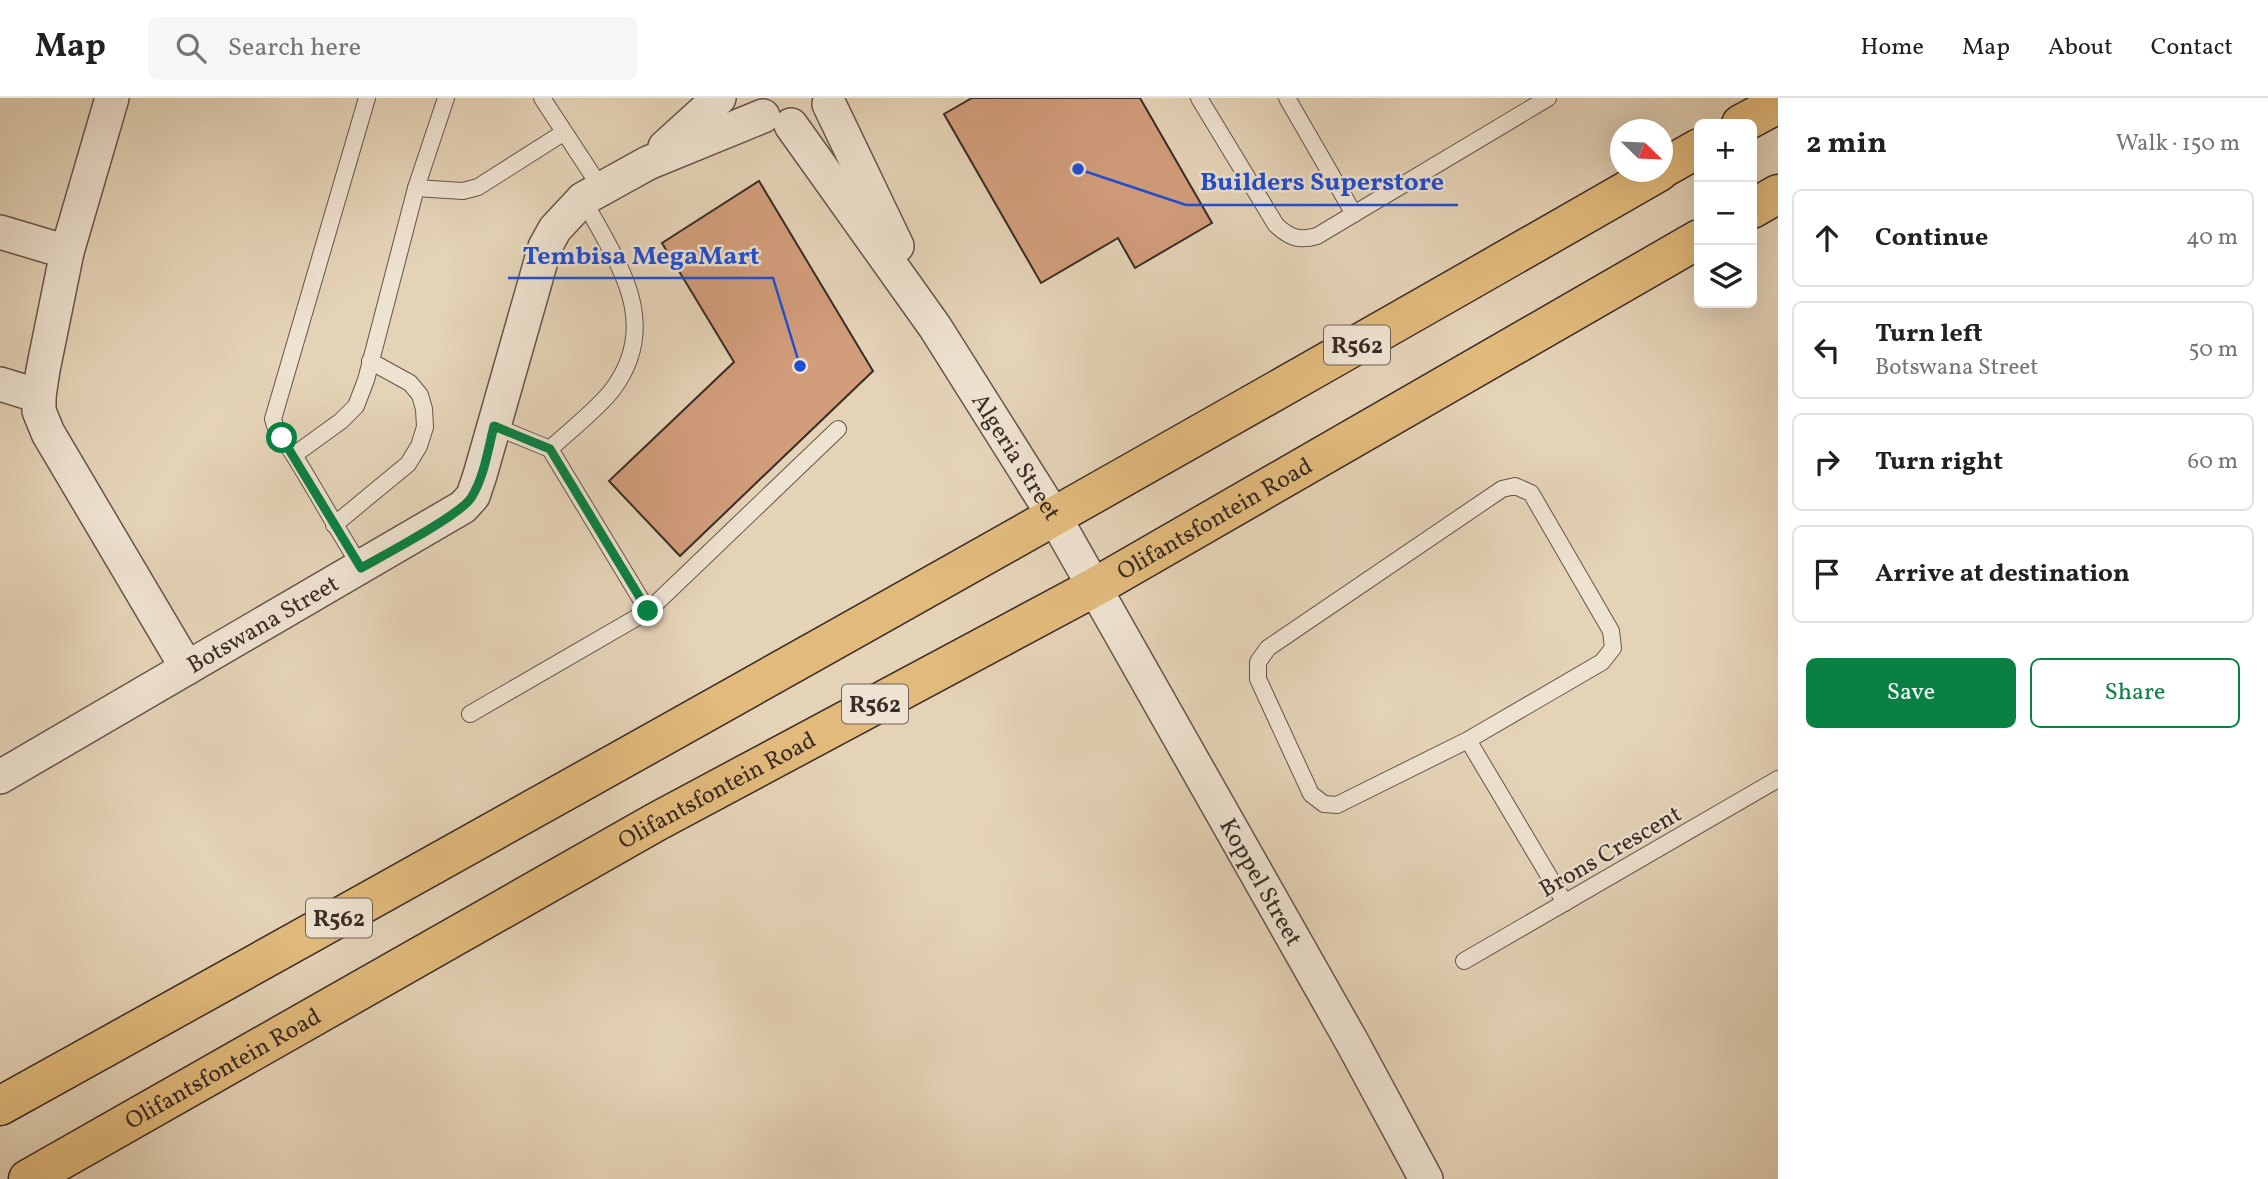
<!DOCTYPE html>
<html lang="en">
<head>
<meta charset="utf-8">
<style>
	body { margin:0; font-family:Vollkorn,serif; background:#f6f6f6; color:#202124 }
	.controls { position:absolute; right:21px; top:21px; display:grid; overflow:hidden; border-radius:10px; box-shadow:0 7px 28px #0002 }
	.controls button { width:63px; height:63px; display:grid; place-items:center; padding:0; border:0; border-bottom:2px solid #e0e0e0; background:#fff; color:#202124; font:35px sans-serif }
	.compass { position:absolute; left:1610px; top:21px; width:63px; height:63px; border-radius:50%; background:#fff; box-shadow:0 7px 28px #0002; rotate:113deg }
	.stop { position:absolute; width:21px; height:21px; margin:-16px; border:5px solid #0b8043; border-radius:50%; background:#fff }
	.stop.end { background:#0b8043; border-color:#fff; box-shadow:0 2px 7px #0008 }
	.list { margin:0; padding:0; list-style:none }
	h2 { display:flex; justify-content:space-between; align-items:center; height:91px; margin:0; padding:0 28px; font-size:30px }
	h2 small { font-size:23px; font-weight:400; color:#757577 }
	.list li { display:grid; grid-template-columns:46px 1fr auto; gap:21px; align-items:center; box-sizing:border-box; height:98px; margin:0 14px 14px; padding:0 14px; border:2px solid #e0e0e0; border-radius:10px }
	.list b { display:block; font-size:26px; white-space:nowrap }
	.list p { margin:0; font-size:23px; white-space:nowrap; color:#757577 }
	.list em { font-size:23px; font-style:normal; color:#757577 }
	.actions { display:flex; gap:14px; padding:21px 28px }
	.actions a { flex:1; padding:16px 0; border:2px solid #0b8043; border-radius:10px; text-align:center; font-size:24px; color:#0b8043 }
	.actions .main { background:#0b8043; color:#fff }
	.icon { flex:none; width:38px; height:38px; fill:none; stroke:currentColor; stroke-width:2; stroke-linecap:round; stroke-linejoin:round }
	.map { position:relative; flex:none; width:1778px; height:1081px; overflow:hidden }
	header { display:flex; align-items:center; gap:42px; box-sizing:border-box; height:98px; padding:0 35px; background:#fff; border-bottom:2px solid #e0e0e0 }
	header strong { font-size:33px }
	nav { display:flex; gap:38px; margin-inline-start:auto; font-size:24px }
	.search { width:490px; height:63px; background:#f6f6f6; display:flex; align-items:center; gap:18px; box-sizing:border-box; padding:0 24px; border-radius:10px; color:#757577; font-size:26px }
	main { display:flex }
	aside { flex:1; background:#fff }
	.map>svg:first-child { display:block }
	.building { fill:#d29d7b; stroke:#392b26; stroke-width:2 }
	.lines { fill:none; stroke-linecap:round; stroke-linejoin:round }
	.service-casing { stroke:#64554a; stroke-width:18 }
	.minor-casing { stroke:#64554a; stroke-width:36 }
	.primary-casing { stroke:#392b26; stroke-width:41 }
	.service { stroke:#eee2d0; stroke-width:16 }
	.minor { stroke:#eee2d0; stroke-width:33 }
	.primary { stroke:#e2ba7c; stroke-width:38 }
	.route { stroke:#0b8043; stroke-width:9 }
	.labels { text-anchor:middle; stroke-width:5; stroke-linejoin:round; paint-order:stroke }
	.shield { fill:#eee2d0; stroke:#6f6259; stroke-width:2 }
	.shield-label { font-size:23px; font-weight:bold; fill:#392b26 }
	.street-label { font-size:24px; fill:#392b26; stroke:#eee2d0 }
	.leader { fill:none; stroke:#1d4ed8; stroke-width:2.5 }
	.callout-dot { fill:#1d4ed8; stroke:#eee2d0; stroke-width:2.5 }
	.callout-label { font-size:26px; text-anchor:middle; font-weight:bold; fill:#1d4ed8; stroke:#eee2d0; stroke-width:5; stroke-linejoin:round; paint-order:stroke }
</style>
</head>
<body>
<header>
<strong>Map</strong>
<div class="search"><svg class="icon" aria-label="search" viewBox="0 0 24 24"><circle cx="10" cy="10" r="6"/><path d="M15 15l6 6"/></svg>Search here</div>
<nav><a>Home</a><a>Map</a><a>About</a><a>Contact</a></nav>
</header>
<main>
<div class="map">
<svg width="1778" height="1081" viewBox="0 0 1778 1081">
	<rect width="100%" height="100%" fill="#e5d3b7"/>
	<filter id="stains"><feTurbulence type="fractalNoise" baseFrequency=".00286" numOctaves="4"/><feColorMatrix values="0 0 0 0 .2 0 0 0 0 .09 0 0 0 0 .02 0 0 0 .5 -.17"/></filter>
	<radialGradient id="worn" r=".72"><stop offset=".6" stop-color="#630" stop-opacity="0"/><stop offset="1" stop-color="#630" stop-opacity=".3"/></radialGradient>
	<!-- building -->
	<g class="building">
		<polygon points="972,0 1140,0 1212,125 1135,170 1118,140 1041,185 944,16"/>
		<polygon points="759,83 873,273 680,458 609,383 734,264 662,145"/>
	</g>
	<g class="lines">
		<defs>
			<g id="service">
				<polyline points="542,0 601,90"/>
				<path d="M1199 0 1276 127C1290 140 1299 143 1317 138L1548 0"/>
				<polyline points="1287,0 1354,116"/>
				<polyline points="416,90 463,93 478,89 563,35"/>
				<polyline points="494,328 550,351 648,513"/>
				<path d="M550 351C568 334 599 310 613 291 663 223 616 163 583 101"/>
				<polyline points="294,357 341,323 356,308 366,282 416,90 446,0"/>
				<polyline points="334,427 408,366 419,348 425,329 424,311 420,297 410,285 370,263"/>
				<path d="M361 469C338 433 318 396 295 359 288 347 276 336 273 321L367 0"/>
				<polyline points="470,616 648,513 838,331"/>
				<polyline points="1468,642 1602,564 1613,550 1611,533 1531,395 1515,388 1502,391 1268,550 1258,564 1258,581 1311,696 1324,706 1337,707 1468,642 1565,805"/>
				<polyline points="1464,863 1778,681"/>
			</g>
			<g id="minor">
				<polyline points="112,0 67,154 43,272 39,298 39,313 48,335 187,570"/>
				<polyline points="829,6 897,148"/>
				<path id="s1" d="M791 27 935 229 1054 418 1352 944 1426 1081"/>
				<polyline points="665,49 719,0"/>
				<polyline points="0,134 67,154"/>
				<polyline points="0,286 39,298"/>
				<path id="s2" d="M0 679 463 409 473 398 480 377 545 149 555 131 583 101 648 65 763 18"/>
			</g>
			<g id="primary">
				<polyline points="1741,26 1778,6"/>
				<polyline points="1662,71 1699,50"/>
				<polyline points="1752,111 1778,96"/>
				<path d="M0 1008C555 700 1109 390 1659 74"/>
				<path id="s3" d="M28 1081 656 724 1095 489 1699 141"/>
			</g>
		</defs>
		<!-- service casing -->
		<use href="#service" class="service-casing"/>
		<!-- minor casing -->
		<use href="#minor" class="minor-casing"/>
		<!-- primary casing -->
		<use href="#primary" class="primary-casing"/>
		<!-- service -->
		<use href="#service" class="service"/>
		<!-- minor -->
		<use href="#minor" class="minor"/>
		<!-- primary -->
		<use href="#primary" class="primary"/>
	</g>
	<g class="lines">
		<!-- route -->
		<path class="route" d="M282 340 361 470C384 457 459 418 471 400 484 380 488 351 494 328L550 351 648 513"/>
	</g>
	<g class="labels">
		<!-- shield labels -->
		<g class="shield">
			<rect x="1324" y="227.5" width="66" height="39" rx="5"/>
			<rect x="842" y="586.5" width="66" height="39" rx="5"/>
			<rect x="306" y="800.5" width="66" height="39" rx="5"/>
		</g>
		<g class="shield-label">
			<text x="1357" y="255">R562</text>
			<text x="875" y="614">R562</text>
			<text x="339" y="828">R562</text>
		</g>
		<!-- street labels -->
		<g class="street-label">
			<text dy="8" stroke="none"><textPath href="#s1" startOffset="401">Algeria Street</textPath></text>
			<text dy="8" stroke="none"><textPath href="#s3" startOffset="1358">Olifantsfontein Road</textPath></text>
			<text dy="8" stroke="none"><textPath href="#s2" startOffset="304">Botswana Street</textPath></text>
			<text dy="8" stroke="none"><textPath href="#s3" startOffset="791">Olifantsfontein Road</textPath></text>
			<text transform="translate(1610 753) rotate(-30)" y="8">Brons Crescent</text>
			<text dy="8" stroke="none"><textPath href="#s1" startOffset="892">Koppel Street</textPath></text>
			<text dy="8" stroke="none"><textPath href="#s3" startOffset="224">Olifantsfontein Road</textPath></text>
		</g>
	</g>
	<!-- callouts -->
	<path class="leader" d="M1078 71L1186 107H1458M800 268L773 180H508"/>
	<g class="callout-dot">
		<circle cx="1078" cy="71" r="7"/>
		<circle cx="800" cy="268" r="7"/>
	</g>
	<g class="callout-label">
		<text x="1322" y="92">Builders Superstore</text>
		<text x="641" y="166">Tembisa MegaMart</text>
	</g>
	<rect width="100%" height="100%" filter="url(#stains)"/>
	<rect width="100%" height="100%" fill="url(#worn)"/>
</svg>
<div class="controls">
<button>+</button>
<button>−</button>
<button><svg class="icon" aria-label="layers" viewBox="0 0 24 24"><path d="M12 4l9 5-9 5-9-5zM3 14l9 5 9-5"/></svg></button>
</div>
<svg class="compass" viewBox="-18 -18 36 36"><path d="M0-13l5 13h-10z" fill="#e53935"/><path d="M0 13l5-13h-10z" fill="#757577"/></svg>
<div class="stop" style="left:282px;top:340px"></div>
<div class="stop end" style="left:648px;top:513px"></div>
</div>
<aside>
<h2>2 min<small>Walk · 150 m</small></h2>
<ul class="list">
<li><svg class="icon" aria-label="ahead" viewBox="0 0 24 24"><path d="M12 20V5M6 11l6-6 6 6"/></svg><div><b>Continue</b></div><em>40 m</em></li>
<li><svg class="icon" aria-label="left" viewBox="0 0 24 24"><path d="M17 20v-9H6M10 6l-5 5 5 5"/></svg><div><b>Turn left</b><p>Botswana Street</p></div><em>50 m</em></li>
<li><svg class="icon" aria-label="right" viewBox="0 0 24 24"><path d="M7 20v-9h11M14 6l5 5-5 5"/></svg><div><b>Turn right</b></div><em>60 m</em></li>
<li><svg class="icon" aria-label="arrive" viewBox="0 0 24 24"><path d="M6 21V4h12l-3 4 3 4H6"/></svg><div><b>Arrive at destination</b></div></li>
</ul>
<div class="actions"><a class="main">Save</a><a>Share</a></div>
</aside>
</main>
</body>
</html>
